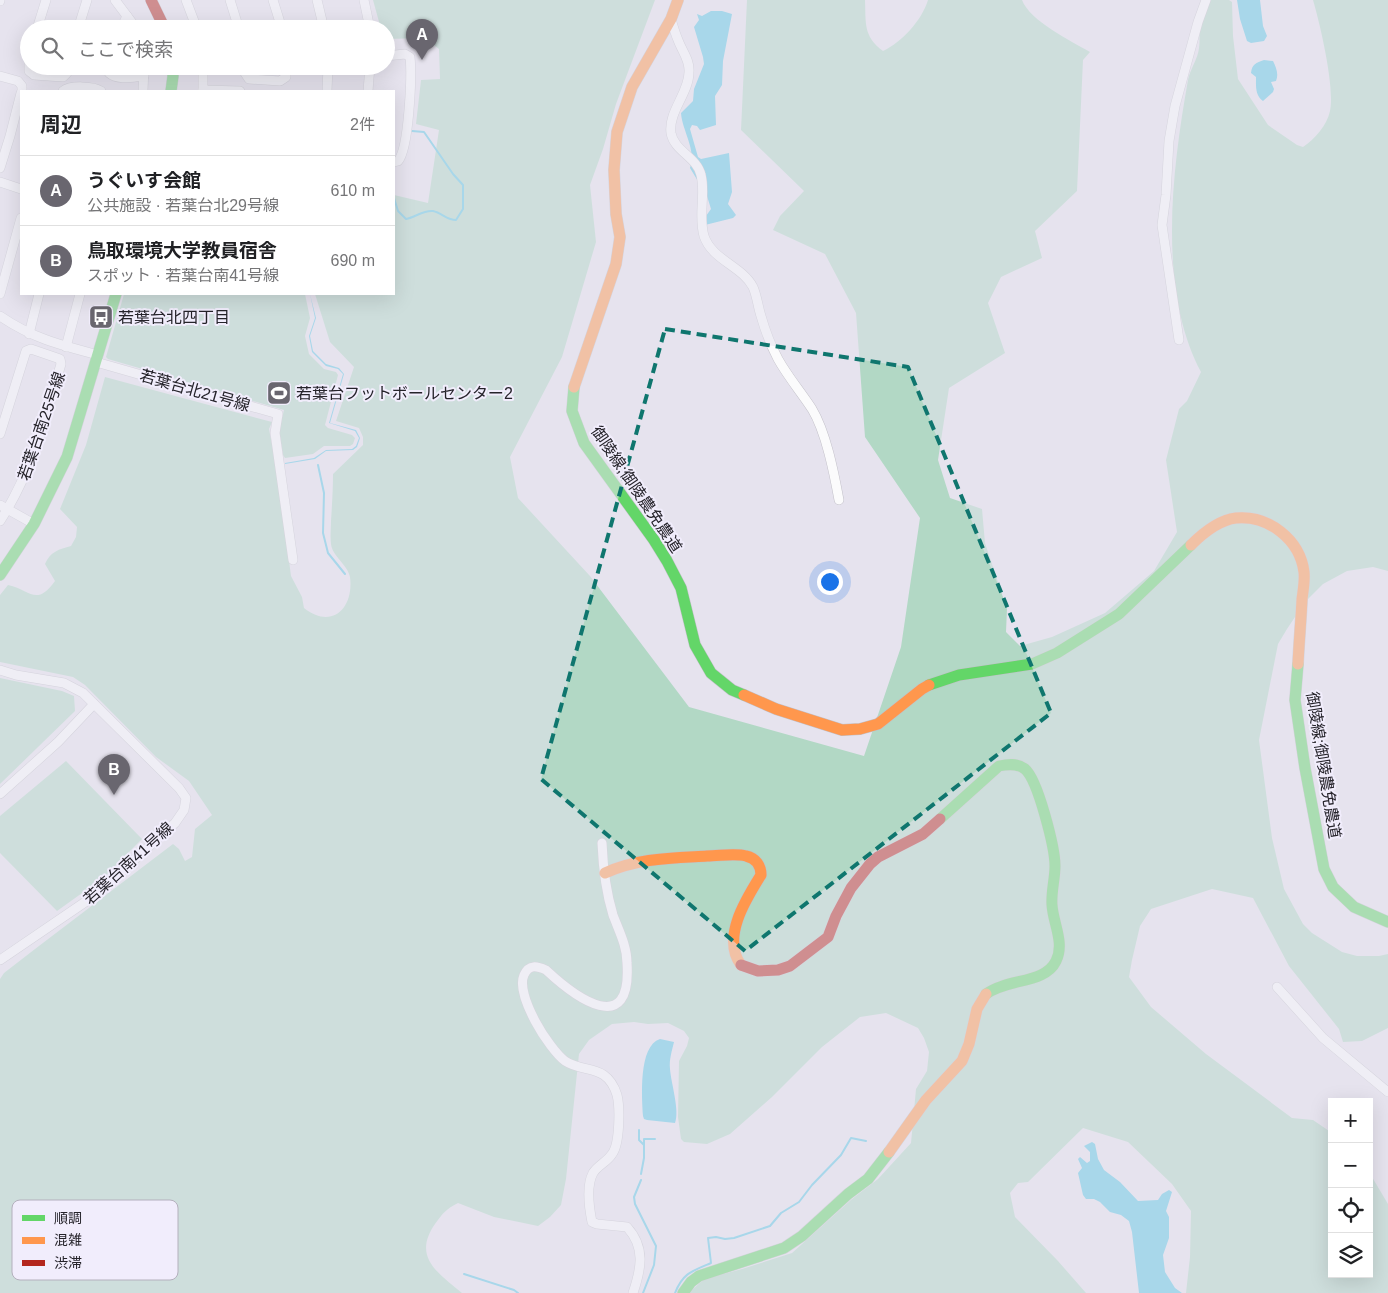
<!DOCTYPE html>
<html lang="ja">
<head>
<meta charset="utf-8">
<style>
	body { margin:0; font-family:Arial,"Noto Sans JP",sans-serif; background:#f6f6f6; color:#202124 }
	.controls { position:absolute; right:15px; bottom:15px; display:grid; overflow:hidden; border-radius:0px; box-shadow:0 5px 20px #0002 }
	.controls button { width:45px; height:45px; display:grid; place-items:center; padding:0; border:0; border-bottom:1px solid #e0e0e0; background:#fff; color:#202124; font:25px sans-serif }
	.you { position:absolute; left:829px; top:581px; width:18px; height:18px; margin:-12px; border:4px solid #fff; border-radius:50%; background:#1a73e8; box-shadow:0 0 0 8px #1a73e833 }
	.badge { display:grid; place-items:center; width:32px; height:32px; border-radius:50%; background:#69666f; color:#fff; font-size:16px; font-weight:700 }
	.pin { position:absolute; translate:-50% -41px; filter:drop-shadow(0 1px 2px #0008) }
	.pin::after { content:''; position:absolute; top:26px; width:18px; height:15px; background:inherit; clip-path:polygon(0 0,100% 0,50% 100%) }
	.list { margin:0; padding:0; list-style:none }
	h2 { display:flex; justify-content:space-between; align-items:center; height:65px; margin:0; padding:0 20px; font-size:21px }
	h2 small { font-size:16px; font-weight:400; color:#757577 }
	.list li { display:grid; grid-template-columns:32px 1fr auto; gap:15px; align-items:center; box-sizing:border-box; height:70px; padding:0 20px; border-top:1px solid #e0e0e0 }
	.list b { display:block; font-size:19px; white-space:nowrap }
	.list p { margin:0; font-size:16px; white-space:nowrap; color:#757577 }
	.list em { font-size:16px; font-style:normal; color:#757577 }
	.icon { flex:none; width:28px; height:28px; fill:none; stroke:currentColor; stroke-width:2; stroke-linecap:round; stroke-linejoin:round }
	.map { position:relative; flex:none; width:1388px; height:1293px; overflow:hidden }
	.search { position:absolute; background:#fff; box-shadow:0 5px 20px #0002; left:20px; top:20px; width:375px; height:55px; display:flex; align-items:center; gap:12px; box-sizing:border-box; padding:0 18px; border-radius:28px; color:#757577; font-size:19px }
	.panel { position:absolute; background:#fff; box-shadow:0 5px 20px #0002; left:20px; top:90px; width:375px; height:205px; border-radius:0px }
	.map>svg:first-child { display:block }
	.green { fill:#b2d8c5 }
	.water { fill:#5ec7e4 }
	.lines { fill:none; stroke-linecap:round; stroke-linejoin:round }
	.stream { stroke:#5ec7e4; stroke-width:2 }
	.street-casing { stroke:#c2c0c8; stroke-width:10 }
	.fast-casing { stroke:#c2c0c8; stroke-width:12 }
	.slow-casing { stroke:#c2c0c8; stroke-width:12 }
	.jam-casing { stroke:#c2c0c8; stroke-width:12 }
	.street { stroke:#fbfbfc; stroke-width:9 }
	.fast { stroke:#63d668; stroke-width:11 }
	.slow { stroke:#ff974d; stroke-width:11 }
	.jam { stroke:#b3261e; stroke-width:11 }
	.marked { fill:none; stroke:#0f766e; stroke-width:4; stroke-dasharray:10 6; stroke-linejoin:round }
	.labels { text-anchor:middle; stroke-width:4; stroke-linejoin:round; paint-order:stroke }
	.poi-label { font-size:16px; fill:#25232a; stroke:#f1edfc; text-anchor:start }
	.street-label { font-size:16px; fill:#25232a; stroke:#f1edfc }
	.key { fill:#f1edfc; stroke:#b4b0bd; stroke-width:1 }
	.key-label { font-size:14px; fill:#25232a }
</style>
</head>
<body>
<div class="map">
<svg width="1388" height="1293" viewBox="0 0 1388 1293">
	<rect width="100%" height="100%" fill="#e6e3ee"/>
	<!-- green -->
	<g class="green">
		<path d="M373 0H655L616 104 603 149 590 185 596 242 562 357 510 457 518 498 590 576 689 707 864 756 901 647 920 518 865 437 856 313 825 254 773 230 780 216 804 191 741 130 747 0H865C866 23 863 36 883 51 902 42 922 20 928 0H1022C1030 21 1071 41 1090 52L1083 60 1077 191 1035 231 1042 258 1001 277 988 303 1005 353 949 388 938 460 950 498 982 509 985 543 1007 609 1006 632 1020 646 1052 637 1105 613 1154 571 1177 532 1166 460 1179 409 1187 401 1201 372C1157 289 1172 170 1188 80 1190 69 1198 59 1199 48 1200 42 1199 35 1200 29 1202 19 1207 9 1210 0H1229L1232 2 1233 36 1238 79 1268 125 1297 145 1303 147C1315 139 1327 125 1330 111 1335 87 1320 24 1313 0H1388V571L1373 567 1347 571 1323 584 1305 602 1287 629 1278 644 1259 740 1272 838 1284 889 1303 924 1312 933 1342 952 1357 956H1379L1388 954V1028L1362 1041 1343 1042 1339 1029 1289 966 1253 898 1212 889 1151 909 1140 926 1132 960 1129 977 1151 1007 1206 1054 1292 1118 1313 1120 1332 1133V1274H1369V1172L1388 1204V1293H1186L1190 1257 1191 1211 1172 1184 1128 1142 1083 1128 1028 1182 1018 1183 1010 1193 1015 1217 1058 1261 1086 1293H689L704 1279 742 1269 792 1253 852 1199 878 1179 911 1143 916 1089 927 1071 929 1052 924 1038 918 1028 886 1013 860 1017 822 1047 772 1097 730 1134 707 1144 684 1142 681 1139 678 1117 679 1061 687 1046 689 1038 684 1031 668 1023 648 1024 634 1022 612 1024 589 1040 579 1054 566 1179 561 1205 550 1217 538 1226 494 1217 458 1203C446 1209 443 1213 435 1224 412 1257 438 1273 462 1293H0V979L4 973 35 949 173 844 179 849 185 861 192 857 195 829 212 815 189 781 156 757 85 685 73 677 0 662V595L8 585C31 590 36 607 55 581L45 564C50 552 59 549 71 546L76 537 77 527 60 509 86 445 105 377 272 422 269 429 278 475 291 576 302 597 304 608C332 630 354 608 350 577 348 565 332 556 331 544 330 536 331 528 331 521 332 505 333 489 333 474L363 445V437L359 428 336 421 354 367 330 342 315 294H394V195L428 203 439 130 416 124 421 80 440 79 439 49 425 38 386 39V29H381Z"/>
		<polygon points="124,294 305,294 310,318 305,336 309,354 324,369 336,372 338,375 325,425 328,428 352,435 355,438 353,444 350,446 324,446 313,454 285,458 283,455 279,430 284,410 108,359 106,357"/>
		<polygon points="0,678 62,691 74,696 75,711 0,784"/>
		<polygon points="66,761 142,839 103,878 57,911 0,853 0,816"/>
	</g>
	<!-- water -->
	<g class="water">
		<polygon points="1237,0 1260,0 1263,26 1267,36 1264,41 1251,43 1247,41 1240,19"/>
		<path d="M711 11H722L732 14 723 61 722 85 715 96 716 125 700 130 697 126 692 125 690 129 698 157 701 159 729 153 732 192 728 204 736 215 733 218 705 225 706 216 711 209 707 196 690 168C697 151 682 130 681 113L693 101 694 89 704 64 703 57 694 27 699 20 697 14 702 16Z"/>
		<path d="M1264 60 1273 61C1276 67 1279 74 1276 81L1271 82 1274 89 1273 92 1263 101C1255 95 1256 86 1256 77L1251 73C1252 64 1256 63 1264 60Z"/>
		<polygon points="310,294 316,318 310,336 313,351 326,364 339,368 344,374 330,423 356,430 360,438 357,447 353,450 326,451 315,459 285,464 285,463 314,458 326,450 352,449 356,446 359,438 355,431 329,423 343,374 338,369 326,366 312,352 309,336 315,318"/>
		<path d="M660 1039 674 1042C672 1051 669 1059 670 1069 671 1083 680 1111 675 1123L647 1120 644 1119 643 1116C642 1098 638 1046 660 1039Z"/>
		<polygon points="1092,1142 1095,1144 1098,1159 1104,1170 1120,1182 1138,1201 1158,1200 1162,1194 1169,1190 1172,1192 1166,1211 1169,1217 1169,1238 1163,1255 1165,1272 1175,1288 1182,1293 1139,1293 1132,1232 1129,1221 1121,1215 1110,1212 1100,1202 1094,1199 1086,1199 1083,1195 1078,1173 1082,1168 1078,1159 1080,1157 1087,1163 1090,1161 1090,1152 1084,1146"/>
	</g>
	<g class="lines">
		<!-- stream -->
		<g class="stream">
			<path d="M394 198 398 211 406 219C416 217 423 210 433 211 442 213 447 220 456 220L463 209V185L453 174 424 132 412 131"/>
			<polyline points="318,465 324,493 323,533 328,553 345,574"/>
			<polyline points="639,1130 639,1140 644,1145"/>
			<polyline points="641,1174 644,1158 644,1139 655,1139"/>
			<polyline points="641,1180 634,1197 635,1204 656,1246 654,1265 643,1293"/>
			<polyline points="464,1274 514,1290 518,1293"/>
			<path d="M675 1293C683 1273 692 1271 711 1263L708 1238 716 1237 725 1239 734 1238 770 1226 781 1213 799 1202 812 1185 841 1155 851 1138 866 1141"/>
		</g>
		<defs>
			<g id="street">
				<polyline points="115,0 133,24 135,29"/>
				<polyline points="186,0 197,29"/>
				<polyline points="230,0 239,29"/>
				<polyline points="273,0 282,29"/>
				<polyline points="317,0 324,29"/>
				<polyline points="364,0 370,29"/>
				<polyline points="0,1 0,0"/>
				<path d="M671 19C673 26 675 33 678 40 682 51 690 60 689 72 689 93 668 112 671 133 674 151 697 157 701 175 706 194 698 215 704 236 712 260 742 266 753 287 757 296 758 307 761 316 765 330 771 346 778 359 788 377 801 392 812 409 826 432 834 473 839 500"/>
				<polyline points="37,29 46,0"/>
				<polyline points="78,29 87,0"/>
				<polyline points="121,29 127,16"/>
				<path d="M386 56 405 54 410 57C412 75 409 149 398 161L394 162"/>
				<polyline points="29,62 29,71 34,75 63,77 67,73 69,66"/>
				<path d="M109 66V73C118 81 133 77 144 76"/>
				<polyline points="203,66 203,91"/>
				<polyline points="244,66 245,73 249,79 280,81 286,77 286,66"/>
				<polyline points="0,76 18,81 22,86 22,91"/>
				<polyline points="203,90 240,91"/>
				<path d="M63 91C70 85 94 86 101 91"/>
				<polyline points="143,91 144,66"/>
				<polyline points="327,91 328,66"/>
				<polyline points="368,91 370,66"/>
				<polyline points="0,168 10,136 21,93"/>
				<polyline points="0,182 21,189"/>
				<polyline points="0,294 21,218"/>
				<path d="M0 316C32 338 60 345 98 355"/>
				<polyline points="29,334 39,294"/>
				<polyline points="1179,340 1162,225 1166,195 1169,141 1175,106 1198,22 1206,0"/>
				<polyline points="66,347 80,294"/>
				<polyline points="96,362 278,414 275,433 293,560"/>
				<path d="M0 434 26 351 31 349 60 359 61 364C45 419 32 472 0 521"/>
				<polyline points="0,505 34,524"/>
				<polyline points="0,670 16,675 64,683 83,693 179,788 186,798 184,810 175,823 94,896 0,960"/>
				<polyline points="0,794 58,742 94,704"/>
				<path d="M602 843C603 867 606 892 613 915 619 931 627 946 627 963 632 1039 576 998 546 970 537 966 529 964 524 975 515 995 549 1049 565 1061 585 1074 607 1063 617 1095 620 1107 620 1144 612 1154 607 1162 598 1165 593 1173 586 1186 589 1207 592 1222L597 1224 627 1227C646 1248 641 1269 633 1293"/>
				<polyline points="1277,987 1323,1038 1388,1092"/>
			</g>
			<g id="fast">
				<polyline points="171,91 173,76 172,66"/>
				<polyline points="574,387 572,411 584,443 654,540 667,561 681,588 695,645 711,673 732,690 744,695"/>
				<polyline points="0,575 34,524 67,457 116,294"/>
				<polyline points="1298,664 1295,700 1305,768 1324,869 1333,887 1354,907 1388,922"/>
				<polyline points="929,685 959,675 1032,664 1057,653 1119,614 1191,545"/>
				<path d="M940 819 999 766C1008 764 1017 763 1025 769 1038 780 1055 848 1055 866 1055 879 1051 892 1052 905 1053 923 1065 943 1056 961 1045 984 1008 978 986 994"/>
				<polyline points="683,1293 691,1282 699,1276 784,1248 802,1236 848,1194 868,1179 889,1152"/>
			</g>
			<g id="slow">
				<polyline points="574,387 616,264 620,237 616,214 614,170 617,132 632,87 671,19 678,0"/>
				<path d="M1191 545C1203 533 1219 520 1236 518 1269 515 1300 540 1304 572 1305 581 1303 591 1302 599 1301 621 1299 642 1298 664"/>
				<polyline points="744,695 776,709 842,730 860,729 878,724 922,689 929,685"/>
				<path d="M605 873C637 858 673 858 707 856 720 856 734 853 746 856 756 858 761 866 761 875 746 899 721 938 741 965"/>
				<polyline points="889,1152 926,1100 962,1061 969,1044 977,1009 986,994"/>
			</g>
			<g id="jam">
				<polyline points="151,0 165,29"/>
				<polyline points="741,965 758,971 778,970 790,966 828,937 836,916 851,888 870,864 878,857 923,834 940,819"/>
			</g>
		</defs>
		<!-- street casing -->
		<use href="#street" class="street-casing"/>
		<!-- fast casing -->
		<use href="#fast" class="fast-casing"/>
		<!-- slow casing -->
		<use href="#slow" class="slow-casing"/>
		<!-- jam casing -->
		<use href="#jam" class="jam-casing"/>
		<!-- street -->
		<use href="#street" class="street"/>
		<!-- fast -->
		<use href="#fast" class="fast"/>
		<!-- slow -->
		<use href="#slow" class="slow"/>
		<!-- jam -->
		<use href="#jam" class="jam"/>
	</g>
	<!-- marked area -->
	<path d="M0 0H1388V1293H0ZM665 329 908 367 1051 713 745 951 541 779Z" fill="#e6e3ee" fill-opacity=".55" fill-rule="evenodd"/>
	<path class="marked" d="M665 329 908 367 1051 713 745 951 541 779Z"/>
	<!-- icons -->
	<defs>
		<symbol id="bus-square" viewBox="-11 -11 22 22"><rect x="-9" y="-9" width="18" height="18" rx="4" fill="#69666f" stroke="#f1edfc"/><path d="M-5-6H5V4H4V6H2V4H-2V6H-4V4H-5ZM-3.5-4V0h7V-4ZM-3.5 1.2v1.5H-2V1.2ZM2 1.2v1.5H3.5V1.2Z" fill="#fff"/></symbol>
		<symbol id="stadium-square" viewBox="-11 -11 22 22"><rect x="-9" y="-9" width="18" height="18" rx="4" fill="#69666f" stroke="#f1edfc"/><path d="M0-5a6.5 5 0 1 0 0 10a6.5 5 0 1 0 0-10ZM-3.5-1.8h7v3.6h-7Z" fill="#fff"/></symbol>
	</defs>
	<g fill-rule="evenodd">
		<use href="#bus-square" x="87" y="303" width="28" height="28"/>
		<use href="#stadium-square" x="265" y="379" width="28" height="28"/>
	</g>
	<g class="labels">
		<!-- poi labels -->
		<g class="poi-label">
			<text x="118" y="323">若葉台北四丁目</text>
			<text x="296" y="399">若葉台フットボールセンター2</text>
		</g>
		<!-- street labels -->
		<g class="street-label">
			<text transform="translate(195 390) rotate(16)" y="6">若葉台北21号線</text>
			<text transform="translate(41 426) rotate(-71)" y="6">若葉台南25号線</text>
			<text transform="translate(637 489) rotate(56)" y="6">御陵線;御陵農免農道</text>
			<text transform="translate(1324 765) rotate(81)" y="6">御陵線;御陵農免農道</text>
			<text transform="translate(128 863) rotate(-42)" y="6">若葉台南41号線</text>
		</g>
	</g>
	<!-- legend -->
	<rect x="12" y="1200" width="166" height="80" rx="8" class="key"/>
	<rect x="22" y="1215" width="23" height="6" fill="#63d668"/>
	<rect x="22" y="1237" width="23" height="7" fill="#ff974d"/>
	<rect x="22" y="1260" width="23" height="6" fill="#b3261e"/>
	<g class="key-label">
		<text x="54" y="1223">順調</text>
		<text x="54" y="1245">混雑</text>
		<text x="54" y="1268">渋滞</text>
	</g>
</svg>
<div class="controls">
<button>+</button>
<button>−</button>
<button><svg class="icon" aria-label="locate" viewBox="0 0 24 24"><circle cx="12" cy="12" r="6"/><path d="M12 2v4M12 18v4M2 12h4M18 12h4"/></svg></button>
<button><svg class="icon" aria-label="layers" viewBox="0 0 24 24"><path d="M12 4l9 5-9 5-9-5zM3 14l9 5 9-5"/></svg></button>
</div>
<div class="you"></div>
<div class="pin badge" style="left:422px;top:60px">A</div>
<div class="pin badge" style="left:114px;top:795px">B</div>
<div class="search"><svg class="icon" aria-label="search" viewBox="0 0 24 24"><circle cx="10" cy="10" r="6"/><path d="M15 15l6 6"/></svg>ここで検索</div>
<section class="panel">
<h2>周辺<small>2件</small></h2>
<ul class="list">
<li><span class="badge">A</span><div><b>うぐいす会館</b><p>公共施設 · 若葉台北29号線</p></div><em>610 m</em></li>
<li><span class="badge">B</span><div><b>鳥取環境大学教員宿舎</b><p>スポット · 若葉台南41号線</p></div><em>690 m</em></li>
</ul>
</section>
</div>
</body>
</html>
